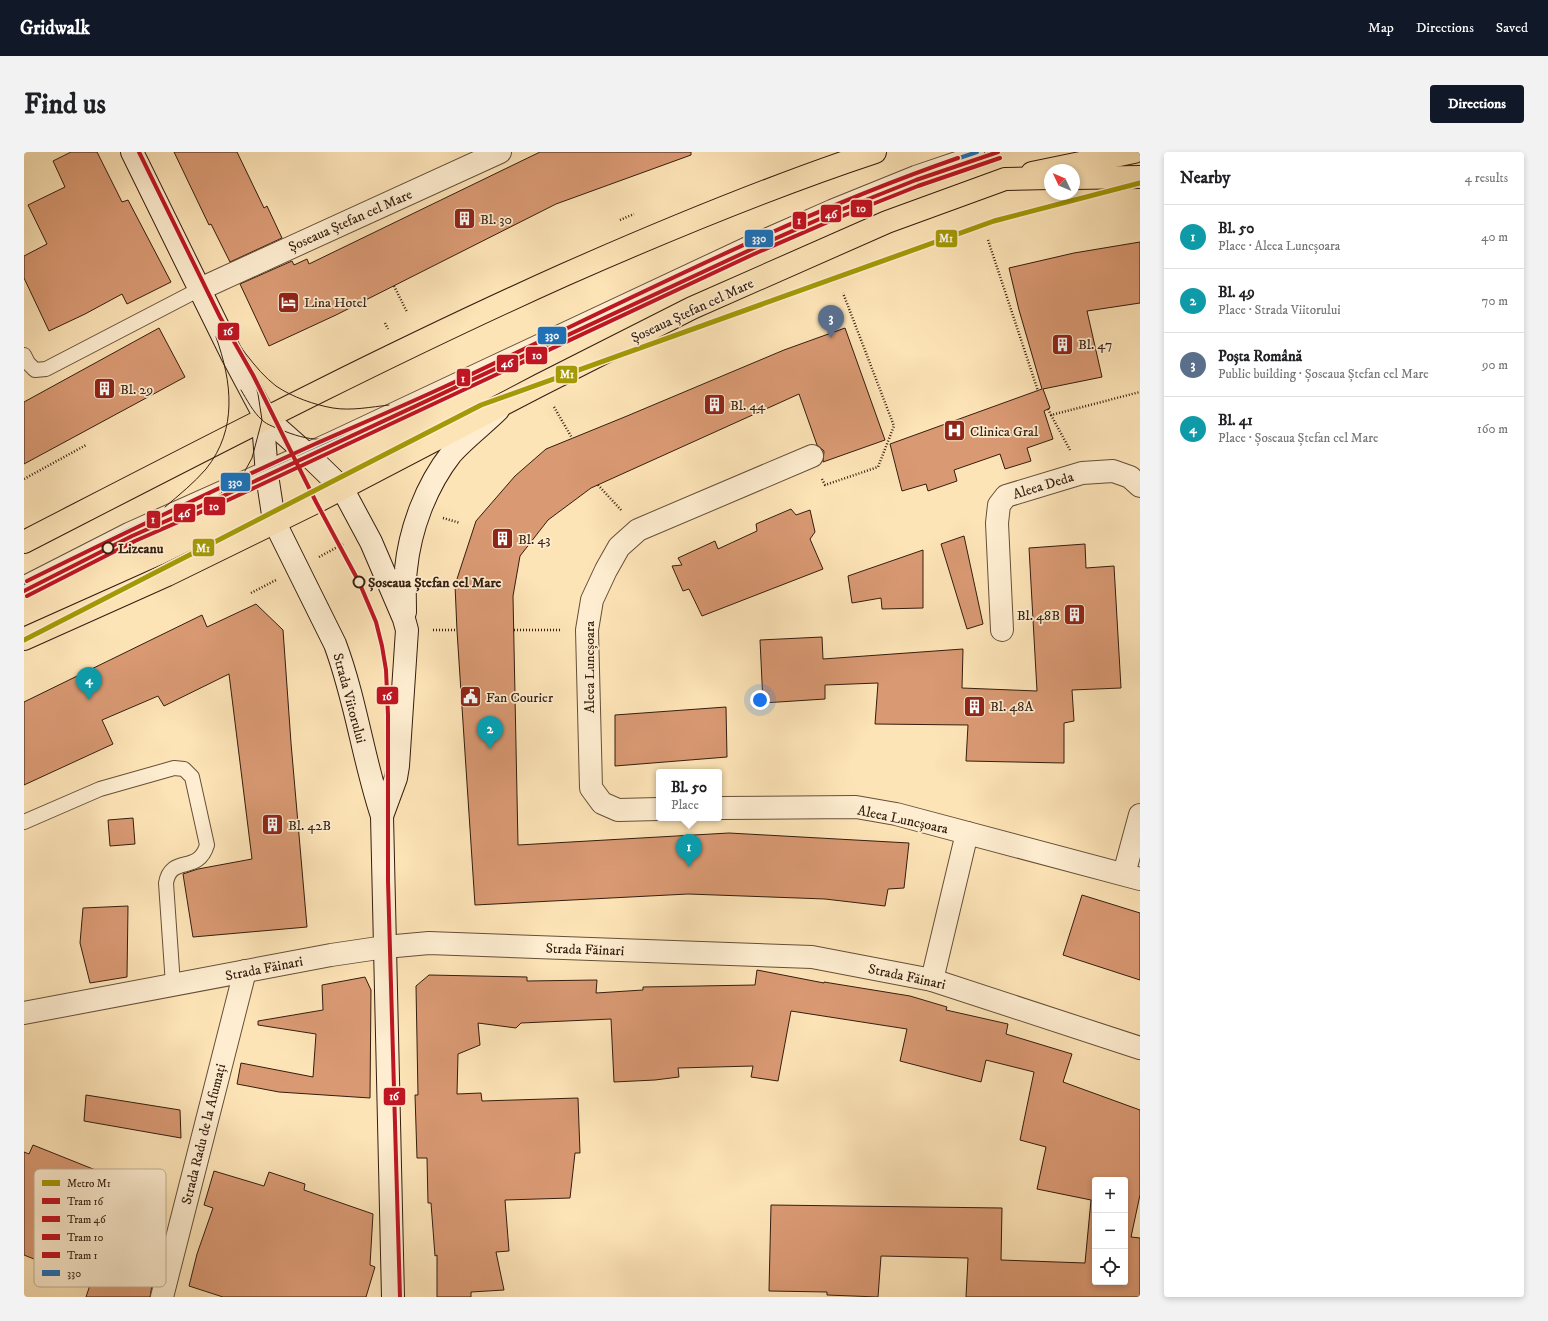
<!DOCTYPE html>
<html lang="en">
<head>
<meta charset="utf-8">
<style>
	body { margin:0; font-family:"IM FELL DW Pica",serif; background:#f2f2f2; color:#202124 }
	.controls { position:absolute; right:12px; bottom:12px; display:grid; overflow:hidden; border-radius:4px; box-shadow:0 2px 6px #0003 }
	.controls button { width:36px; height:36px; display:grid; place-items:center; padding:0; border:0; border-bottom:1px solid #e0e0e0; background:#fff; color:#202124; font:20px sans-serif }
	.compass { position:absolute; left:1020px; top:12px; width:36px; height:36px; border-radius:50%; background:#fff; box-shadow:0 2px 6px #0003; rotate:314deg }
	.you { position:absolute; left:736px; top:548px; width:14px; height:14px; margin:-10px; border:3px solid #fff; border-radius:50%; background:#1a73e8; box-shadow:0 0 0 6px #1a73e833 }
	.badge { display:grid; place-items:center; width:26px; height:26px; border-radius:50%; background:#111827; color:#fff; font-size:13px; font-weight:700 }
	.pin { position:absolute; translate:-50% -33px; filter:drop-shadow(0 1px 2px #0008) }
	.pin::after { content:''; position:absolute; top:21px; width:14px; height:12px; background:inherit; clip-path:polygon(0 0,100% 0,50% 100%) }
	.popup { position:absolute; left:632px; top:617px; width:66px; height:52px; box-sizing:border-box; display:grid; place-content:center; border-radius:4px; background:#fff; filter:drop-shadow(0 1px 3px #0005); font-size:13px; white-space:nowrap; color:#757577 }
	.popup b { font-size:15px; color:#202124 }
	.popup::after { content:''; position:absolute; left:50%; top:100%; margin-left:-8px; border:8px solid transparent; border-top-color:#fff }
	.list { margin:0; padding:0; list-style:none }
	h2 { display:flex; justify-content:space-between; align-items:center; height:52px; margin:0; padding:0 16px; font-size:17px }
	h2 small { font-size:13px; font-weight:400; color:#757577 }
	.list li { display:grid; grid-template-columns:26px 1fr auto; gap:12px; align-items:center; box-sizing:border-box; height:64px; padding:0 16px; border-top:1px solid #e0e0e0 }
	.list b { display:block; font-size:15px; white-space:nowrap }
	.list p { margin:0; font-size:13px; white-space:nowrap; color:#757577 }
	.list em { font-size:13px; font-style:normal; color:#757577 }
	.icon { flex:none; width:22px; height:22px; fill:none; stroke:currentColor; stroke-width:2; stroke-linecap:round; stroke-linejoin:round }
	.map { position:relative; flex:none; width:1116px; height:1145px; overflow:hidden; border-radius:4px }
	header { display:flex; align-items:center; gap:24px; box-sizing:border-box; height:56px; padding:0 20px; background:#111827; color:#fff }
	header strong { font-size:19px }
	nav { display:flex; gap:22px; margin-inline-start:auto; font-size:14px }
	.intro { display:flex; align-items:center; justify-content:space-between; box-sizing:border-box; height:96px; padding:0 24px }
	h1 { margin:0; font-size:28px }
	.button { padding:10px 18px; border-radius:4px; background:#111827; color:#fff; font-size:14px; font-weight:700 }
	main { display:flex; gap:24px; padding:0 24px }
	aside { flex:1; background:#fff; border-radius:4px; box-shadow:0 2px 6px #0003 }
	.map>svg:first-child { display:block }
	.building { fill:#d99973; stroke:#341d0e; fill-rule:evenodd }
	.lines { fill:none; stroke-linecap:round; stroke-linejoin:round }
	.lane-casing { stroke:#664f38; stroke-width:16 }
	.street-casing { stroke:#664f38; stroke-width:24 }
	.secondary-casing { stroke:#341d0e; stroke-width:24 }
	.primary-casing { stroke:#341d0e; stroke-width:24 }
	.path { stroke:#341d0e; stroke-width:2.5; stroke-dasharray:1 2; stroke-linecap:butt }
	.lane { stroke:#feedd0; stroke-width:14 }
	.street { stroke:#feedd0; stroke-width:22 }
	.secondary { stroke:#feedd0; stroke-width:22 }
	.primary { stroke:#fde4b7; stroke-width:22 }
	.tram { stroke:#341d0e; stroke-width:1 }
	.bus-1-casing { stroke:#feedd0; stroke-width:7 }
	.bus-1 { stroke:#1d71b8; stroke-width:4 }
	.tram-1-casing { stroke:#feedd0; stroke-width:7 }
	.tram-2-casing { stroke:#feedd0; stroke-width:7 }
	.tram-3-casing { stroke:#feedd0; stroke-width:7 }
	.tram-4-casing { stroke:#feedd0; stroke-width:7 }
	.tram-1 { stroke:#be1622; stroke-width:4 }
	.tram-2 { stroke:#be1622; stroke-width:4 }
	.tram-3 { stroke:#be1622; stroke-width:4 }
	.tram-4 { stroke:#be1622; stroke-width:4 }
	.metro-1-casing { stroke:#feedd0; stroke-width:8 }
	.metro-1 { stroke:#a49906; stroke-width:5 }
	.stop-dot { fill:#feedd0; stroke:#341d0e; stroke-width:2 }
	.labels { text-anchor:middle; stroke-width:3.5; stroke-linejoin:round; paint-order:stroke }
	.poi-label { font-size:14px; fill:#341d0e; stroke:#feedd0; text-anchor:start }
	.street-label { font-size:14px; fill:#341d0e; stroke:#feedd0 }
	.stop-label { font-size:14px; font-weight:bold; fill:#341d0e; stroke:#feedd0; text-anchor:start }
	.key { fill:#feedd0; stroke:#c1af96; stroke-width:1 }
	.key-label { font-size:11px; fill:#341d0e }
	.line-badge { stroke:#feedd0; stroke-width:1.5 }
	.badge-label { font-size:11px; text-anchor:middle; font-weight:bold; fill:#fff }
</style>
</head>
<body>
<header>
<strong>Gridwalk</strong>
<nav><a>Map</a><a>Directions</a><a>Saved</a></nav>
</header>
<div class="intro"><h1>Find us</h1><a class="button">Directions</a></div>
<main>
<div class="map">
<svg width="1116" height="1145" viewBox="0 0 1116 1145">
	<rect width="100%" height="100%" fill="#fde4b7"/>
	<filter id="stains"><feTurbulence type="fractalNoise" baseFrequency=".005" numOctaves="4"/><feColorMatrix values="0 0 0 0 .2 0 0 0 0 .09 0 0 0 0 .02 0 0 0 .5 -.17"/></filter>
	<radialGradient id="worn" r=".72"><stop offset=".6" stop-color="#630" stop-opacity="0"/><stop offset="1" stop-color="#630" stop-opacity=".3"/></radialGradient>
	<!-- building -->
	<g class="building">
		<polygon points="47,0 73,0 98,50 104,48 147,130 103,152 98,142 61,162 25,179 0,126 0,104 23,92 4,53 41,35 29,9"/>
		<polygon points="150,0 213,0 240,56 243,54 258,86 206,110 187,72 185,73"/>
		<polygon points="516,0 667,0 667,3 532,52 312,163 245,194 216,132 268,109 270,113 283,107 285,112"/>
		<polygon points="1116,90 1116,151 1063,159 1078,225 1019,237 1026,256 1020,259 1029,287 1003,296 1007,309 981,317 976,302 930,318 933,329 904,339 902,332 878,339 866,292 1018,237 995,158 985,116 1050,101"/>
		<polygon points="135,176 161,225 0,312 0,250"/>
		<polygon points="821,176 861,288 799,310 800,299 793,293 775,242 567,336 524,368 496,404 489,444 494,693 705,681 885,691 880,736 864,737 861,754 801,747 664,742 451,753 433,479 431,433 452,369 491,324 522,297 603,264 760,198"/>
		<polygon points="767,357 772,363 786,358 791,380 786,387 799,417 678,464 665,437 659,439 648,414 658,413 654,406 691,389 694,397 733,379 732,372"/>
		<polygon points="940,384 959,472 943,477 917,392"/>
		<polygon points="1061,392 1062,416 1090,414 1097,536 1048,538 1050,569 1040,571 1040,611 942,609 944,573 851,572 854,531 801,533 801,547 739,551 736,488 798,485 799,507 939,497 938,536 1013,539 1005,396"/>
		<polygon points="899,398 899,456 858,457 857,446 828,451 824,424"/>
		<polygon points="232,452 259,478 267,591 283,775 169,785 159,722 174,717 228,707 205,522 140,554 134,544 78,568 89,592 0,633 0,550 178,463 183,475"/>
		<polygon points="702,555 703,605 591,614 591,563"/>
		<polygon points="109,666 111,692 86,694 84,668"/>
		<polygon points="1058,743 1116,761 1116,828 1039,803"/>
		<polygon points="104,754 103,825 66,831 56,791 59,756"/>
		<path d="M733 818 800 831V830L886 844 923 855 922 858 984 872 982 882 1048 902 1039 930 1116 958V1043L1107 1085 1116 1086V1145H942L944 1106 857 1104 854 1145 803 1143V1140L745 1139 747 1053 978 1056 977 1108 1061 1111 1067 1048 1013 1037 1022 995 996 988 1010 920 962 908 957 930 876 909 883 877 767 859 754 929 727 925 729 914 654 916 655 925 631 928 590 930 587 867 497 871 492 876 454 871 456 893 434 902 433 942 457 941 458 949 554 946 556 1001H551L546 1046 481 1048 485 1099 472 1100 480 1138 447 1140V1145H413V1103L411 1104 407 1051H404L403 1006H393L391 943H394L392 834 405 823 503 825V829L573 828 572 841 619 838V835L731 833ZM1071 1028H1101V1130H1071Z"/>
		<polygon points="341,825 347,838 346,946 255,940 213,932 217,911 289,925 292,882 234,873 234,869 299,858 298,833"/>
		<polygon points="62,943 156,958 157,986 60,969"/>
		<polygon points="9,993 124,1039 122,1043 134,1049 118,1098 115,1128 128,1133 126,1145 62,1145 67,1130 0,1103 0,1000 5,1002"/>
		<polygon points="190,1019 240,1034 245,1020 281,1032 280,1038 349,1062 346,1113 351,1115 342,1145 199,1145 165,1134 173,1102 189,1056 180,1053"/>
	</g>
	<g class="lines">
		<defs>
			<g id="lane">
				<polyline points="0,203 4,211 11,218 22,217 176,137"/>
				<polyline points="0,431 104,378 305,288 725,91 807,55 891,21 953,0"/>
				<path d="M0 670 76 637 150 616 160 617 168 625 183 693C174 723 147 702 142 731L149 833"/>
			</g>
			<g id="street">
				<polyline points="176,137 476,0"/>
				<polyline points="978,478 973,371 975,353 982,344 1058,321 1089,319 1106,325 1116,334"/>
				<polyline points="695,656 832,655 872,662 1116,727"/>
				<polyline points="635,657 594,658 578,651 567,636 563,478 568,448 582,418 595,395 614,378 788,304"/>
				<polyline points="1100,722 1116,663"/>
				<polyline points="908,828 943,681"/>
				<polyline points="0,861 307,803 361,795 405,791 788,805 908,828 1116,896"/>
				<polyline points="138,1145 221,819"/>
			</g>
			<g id="secondary">
				<polyline points="108,0 207,201 241,265 284,303 318,336 347,390 380,467 383,478 374,614 372,626 358,664"/>
				<path d="M241 265 240 283 243 323 250 369 311 492C332 548 339 607 358 664L369 1145"/>
				<path d="M381 460C381 446 380 431 382 417 386 377 402 334 427 302 440 287 460 272 474 258"/>
			</g>
			<g id="primary">
				<polyline points="1008,21 1110,0"/>
				<polyline points="1050,26 1116,25"/>
				<path d="M0 390C179 298 357 205 540 123 642 78 745 35 851 0"/>
				<polyline points="0,487 143,423 292,350 516,233 668,156 863,70 981,27 1026,26"/>
			</g>
		</defs>
		<!-- lane casing -->
		<use href="#lane" class="lane-casing"/>
		<!-- street casing -->
		<use href="#street" class="street-casing"/>
		<!-- secondary casing -->
		<use href="#secondary" class="secondary-casing"/>
		<!-- primary casing -->
		<use href="#primary" class="primary-casing"/>
		<!-- path -->
		<g class="path">
			<polyline points="596,68 610,62"/>
			<polyline points="964,88 1014,239"/>
			<polyline points="370,134 383,160"/>
			<polyline points="361,171 364,177"/>
			<polyline points="530,255 548,286"/>
			<polyline points="1024,257 1027,263 1116,240"/>
			<polyline points="1027,263 1046,298"/>
			<polyline points="0,327 62,293"/>
			<polyline points="798,327 801,333 854,315 870,274 819,141"/>
			<polyline points="574,333 598,359"/>
			<polyline points="419,366 436,371"/>
			<polyline points="295,405 319,392"/>
			<polyline points="227,441 252,428"/>
			<polyline points="409,478 433,478"/>
			<polyline points="490,478 538,478"/>
		</g>
		<!-- lane -->
		<use href="#lane" class="lane"/>
		<!-- street -->
		<use href="#street" class="street"/>
		<!-- secondary -->
		<use href="#secondary" class="secondary"/>
		<!-- primary -->
		<use href="#primary" class="primary"/>
		<!-- tram -->
		<g class="tram">
			<path d="M196 165C211 187 231 218 252 234 268 245 291 253 309 256 327 259 347 255 365 253"/>
			<path d="M217 238C223 248 229 260 238 268 243 273 253 276 260 279 293 292 307 288 340 278"/>
			<polyline points="184,350 216,328 228,306 238,268 234,242 229,223"/>
			<path d="M141 355C155 343 170 331 182 317 214 277 208 230 192 185"/>
		</g>
		<defs>
			<polyline id="bus-1" points="0,431 104,378 305,288 725,91 807,55 891,21 953,0"/>
		</defs>
		<!-- bus-1 casing -->
		<use href="#bus-1" class="bus-1-casing"/>
		<!-- bus-1 -->
		<use href="#bus-1" class="bus-1"/>
		<defs>
			<polyline id="tram-1" points="115,0 196,165 229,223 292,350 335,430 352,470 358,494 362,518 364,563 364,729 376,1145"/>
			<polyline id="tram-2" points="0,439 108,384 199,344 728,97 809,61 892,28 974,0"/>
			<polyline id="tram-3" points="3,444 111,389 202,349 730,102 811,67 894,34 976,6"/>
			<path id="tram-4" d="M3 429C98 382 194 336 291 292 334 273 379 254 422 234 591 155 758 67 934 6"/>
		</defs>
		<!-- tram-1 casing -->
		<use href="#tram-1" class="tram-1-casing"/>
		<!-- tram-2 casing -->
		<use href="#tram-2" class="tram-2-casing"/>
		<!-- tram-3 casing -->
		<use href="#tram-3" class="tram-3-casing"/>
		<!-- tram-4 casing -->
		<use href="#tram-4" class="tram-4-casing"/>
		<!-- tram-1 -->
		<use href="#tram-1" class="tram-1"/>
		<!-- tram-2 -->
		<use href="#tram-2" class="tram-2"/>
		<!-- tram-3 -->
		<use href="#tram-3" class="tram-3"/>
		<!-- tram-4 -->
		<use href="#tram-4" class="tram-4"/>
		<defs>
			<polyline id="metro-1" points="0,488 457,253 970,69 1116,31"/>
		</defs>
		<!-- metro-1 casing -->
		<use href="#metro-1" class="metro-1-casing"/>
		<!-- metro-1 -->
		<use href="#metro-1" class="metro-1"/>
	</g>
	<!-- icons -->
	<defs>
		<symbol id="building-square" viewBox="-11 -11 22 22"><rect x="-9" y="-9" width="18" height="18" rx="4" fill="#8f2418" stroke="#feedd0"/><path d="M-4-6H4V6H1V3H-1V6H-4ZM-2.5-4.3h1.7v1.8h-1.7ZM.8-4.3h1.7v1.8H.8ZM-2.5-1h1.7V.8h-1.7ZM.8-1h1.7V.8H.8Z" fill="#fff"/></symbol>
		<symbol id="hotel-square" viewBox="-11 -11 22 22"><rect x="-9" y="-9" width="18" height="18" rx="4" fill="#8f2418" stroke="#feedd0"/><path d="M-6-4.5h1.5V1H6V5H4.5V3h-9V5H-6ZM-4 0a1.8 1.8 0 1 1 3.6 0ZM.5 0V-2.5h3Q6-2.5 6 0Z" fill="#fff"/></symbol>
		<symbol id="hospital-square" viewBox="-11 -11 22 22"><rect x="-9" y="-9" width="18" height="18" rx="4" fill="#8f2418" stroke="#feedd0"/><path d="M-5-5h3v3.5h4V-5h3V5h-3V1.5h-4V5h-3Z" fill="#fff"/></symbol>
		<symbol id="civic-square" viewBox="-11 -11 22 22"><rect x="-9" y="-9" width="18" height="18" rx="4" fill="#8f2418" stroke="#feedd0"/><path d="M-.6-6.5H3V-4.5H.6V-3L4-1V1h2V6H-6V1h2V-1L-.6-3ZM-1.2 2.5V6h2.4V2.5Z" fill="#fff"/></symbol>
	</defs>
	<g fill-rule="evenodd">
		<use href="#building-square" x="428" y="54" width="25" height="25"/>
		<use href="#hotel-square" x="252" y="138" width="25" height="25"/>
		<use href="#building-square" x="1026" y="180" width="25" height="25"/>
		<use href="#building-square" x="68" y="224" width="25" height="25"/>
		<use href="#building-square" x="678" y="240" width="25" height="25"/>
		<use href="#hospital-square" x="918" y="266" width="25" height="25"/>
		<use href="#building-square" x="466" y="374" width="25" height="25"/>
		<use href="#building-square" x="1038" y="450" width="25" height="25"/>
		<use href="#civic-square" x="434" y="532" width="25" height="25"/>
		<use href="#building-square" x="938" y="542" width="25" height="25"/>
		<use href="#building-square" x="236" y="660" width="25" height="25"/>
	</g>
	<!-- markers -->
	<g class="stop-dot">
		<circle cx="84" cy="396" r="5.5"/>
		<circle cx="335" cy="430" r="5.5"/>
	</g>
	<g class="labels">
		<!-- poi labels -->
		<g class="poi-label">
			<text x="456" y="72">Bl. 30</text>
			<text x="280" y="155">Lina Hotel</text>
			<text x="1054" y="197">Bl. 47</text>
			<text x="96" y="242">Bl. 29</text>
			<text x="706" y="258">Bl. 44</text>
			<text x="946" y="284">Clinica Gral</text>
			<text x="494" y="392">Bl. 43</text>
			<text x="1036" y="468" text-anchor="end">Bl. 48B</text>
			<text x="462" y="550">Fan Courier</text>
			<text x="966" y="559">Bl. 48A</text>
			<text x="264" y="678">Bl. 42B</text>
		</g>
		<!-- street labels -->
		<g class="street-label">
			<text transform="translate(326 68) rotate(-24)" y="5">Șoseaua Ștefan cel Mare</text>
			<text transform="translate(668 158) rotate(-25)" y="5">Șoseaua Ștefan cel Mare</text>
			<text transform="translate(1019 333) rotate(-17)" y="5">Aleea Deda</text>
			<text transform="translate(565 515) rotate(-90)" y="5">Aleea Luncșoara</text>
			<text transform="translate(326 546) rotate(75)" y="5">Strada Viitorului</text>
			<text transform="translate(879 667) rotate(12)" y="5">Aleea Luncșoara</text>
			<text transform="translate(561 797) rotate(2)" y="5">Strada Făinari</text>
			<text transform="translate(240 816) rotate(-11)" y="5">Strada Făinari</text>
			<text transform="translate(883 824) rotate(12)" y="5">Strada Făinari</text>
			<text transform="translate(179 982) rotate(-76)" y="5">Strada Radu de la Afumați</text>
		</g>
		<!-- stop labels -->
		<g class="stop-label">
			<text x="94" y="401">Lizeanu</text>
			<text x="344" y="435">Șoseaua Ștefan cel Mare</text>
		</g>
	</g>
	<!-- legend -->
	<rect x="10" y="1017" width="132" height="118" rx="6" class="key"/>
	<rect x="18" y="1028" width="18" height="6" fill="#a49906"/>
	<rect x="18" y="1046" width="18" height="6" fill="#be1622"/>
	<rect x="18" y="1064" width="18" height="6" fill="#be1622"/>
	<rect x="18" y="1082" width="18" height="6" fill="#be1622"/>
	<rect x="18" y="1100" width="18" height="6" fill="#be1622"/>
	<rect x="18" y="1118" width="18" height="6" fill="#1d71b8"/>
	<g class="key-label">
		<text x="43" y="1035">Metro M1</text>
		<text x="43" y="1053">Tram 16</text>
		<text x="43" y="1071">Tram 46</text>
		<text x="43" y="1089">Tram 10</text>
		<text x="43" y="1107">Tram 1</text>
		<text x="43" y="1125">330</text>
	</g>
	<g class="line-badge">
		<rect x="826" y="47" width="23" height="19" rx="4" fill="#be1622"/>
		<rect x="796" y="52" width="22" height="19" rx="4" fill="#be1622"/>
		<rect x="768" y="59" width="15" height="19" rx="4" fill="#be1622"/>
		<rect x="911" y="77" width="23" height="19" rx="4" fill="#a49906"/>
		<rect x="720" y="77" width="30" height="19" rx="4" fill="#1d71b8"/>
		<rect x="193" y="170" width="23" height="19" rx="4" fill="#be1622"/>
		<rect x="513" y="174" width="30" height="19" rx="4" fill="#1d71b8"/>
		<rect x="501" y="194" width="23" height="19" rx="4" fill="#be1622"/>
		<rect x="472" y="202" width="23" height="19" rx="4" fill="#be1622"/>
		<rect x="531" y="213" width="23" height="19" rx="4" fill="#a49906"/>
		<rect x="432" y="216" width="15" height="19" rx="4" fill="#be1622"/>
		<rect x="196" y="320" width="31" height="20" rx="4" fill="#1d71b8"/>
		<rect x="179" y="344" width="23" height="20" rx="4" fill="#be1622"/>
		<rect x="149" y="351" width="23" height="20" rx="4" fill="#be1622"/>
		<rect x="122" y="358" width="15" height="19" rx="4" fill="#be1622"/>
		<rect x="168" y="386" width="23" height="19" rx="4" fill="#a49906"/>
		<rect x="352" y="534" width="23" height="19" rx="4" fill="#be1622"/>
		<rect x="359" y="935" width="23" height="19" rx="4" fill="#be1622"/>
	</g>
	<g class="badge-label">
		<text x="837" y="60">10</text>
		<text x="807" y="66">46</text>
		<text x="775" y="72">1</text>
		<text x="922" y="90">M1</text>
		<text x="735" y="90">330</text>
		<text x="204" y="183">16</text>
		<text x="528" y="187">330</text>
		<text x="513" y="207">10</text>
		<text x="483" y="215">46</text>
		<text x="543" y="226">M1</text>
		<text x="439" y="230">1</text>
		<text x="211" y="334">330</text>
		<text x="190" y="358">10</text>
		<text x="160" y="365">46</text>
		<text x="129" y="371">1</text>
		<text x="179" y="400">M1</text>
		<text x="363" y="548">16</text>
		<text x="370" y="948">16</text>
	</g>
	<rect width="100%" height="100%" filter="url(#stains)"/>
	<rect width="100%" height="100%" fill="url(#worn)"/>
</svg>
<div class="controls">
<button>+</button>
<button>−</button>
<button><svg class="icon" aria-label="locate" viewBox="0 0 24 24"><circle cx="12" cy="12" r="6"/><path d="M12 2v4M12 18v4M2 12h4M18 12h4"/></svg></button>
</div>
<svg class="compass" viewBox="-18 -18 36 36"><path d="M0-13l5 13h-10z" fill="#e53935"/><path d="M0 13l5-13h-10z" fill="#757577"/></svg>
<div class="you"></div>
<div class="pin badge" style="left:665px;top:715px;background:#0f9aa8">1</div>
<div class="popup"><b>Bl. 50</b>Place</div>
<div class="pin badge" style="left:466px;top:597px;background:#0f9aa8">2</div>
<div class="pin badge" style="left:807px;top:186px;background:#5c6f8a">3</div>
<div class="pin badge" style="left:65px;top:548px;background:#0f9aa8">4</div>
</div>
<aside>
<h2>Nearby<small>4 results</small></h2>
<ul class="list">
<li><span class="badge" style="background:#0f9aa8">1</span><div><b>Bl. 50</b><p>Place · Aleea Luncșoara</p></div><em>40 m</em></li>
<li><span class="badge" style="background:#0f9aa8">2</span><div><b>Bl. 49</b><p>Place · Strada Viitorului</p></div><em>70 m</em></li>
<li><span class="badge" style="background:#5c6f8a">3</span><div><b>Poșta Română</b><p>Public building · Șoseaua Ștefan cel Mare</p></div><em>90 m</em></li>
<li><span class="badge" style="background:#0f9aa8">4</span><div><b>Bl. 41</b><p>Place · Șoseaua Ștefan cel Mare</p></div><em>160 m</em></li>
</ul>
</aside>
</main>
</body>
</html>
